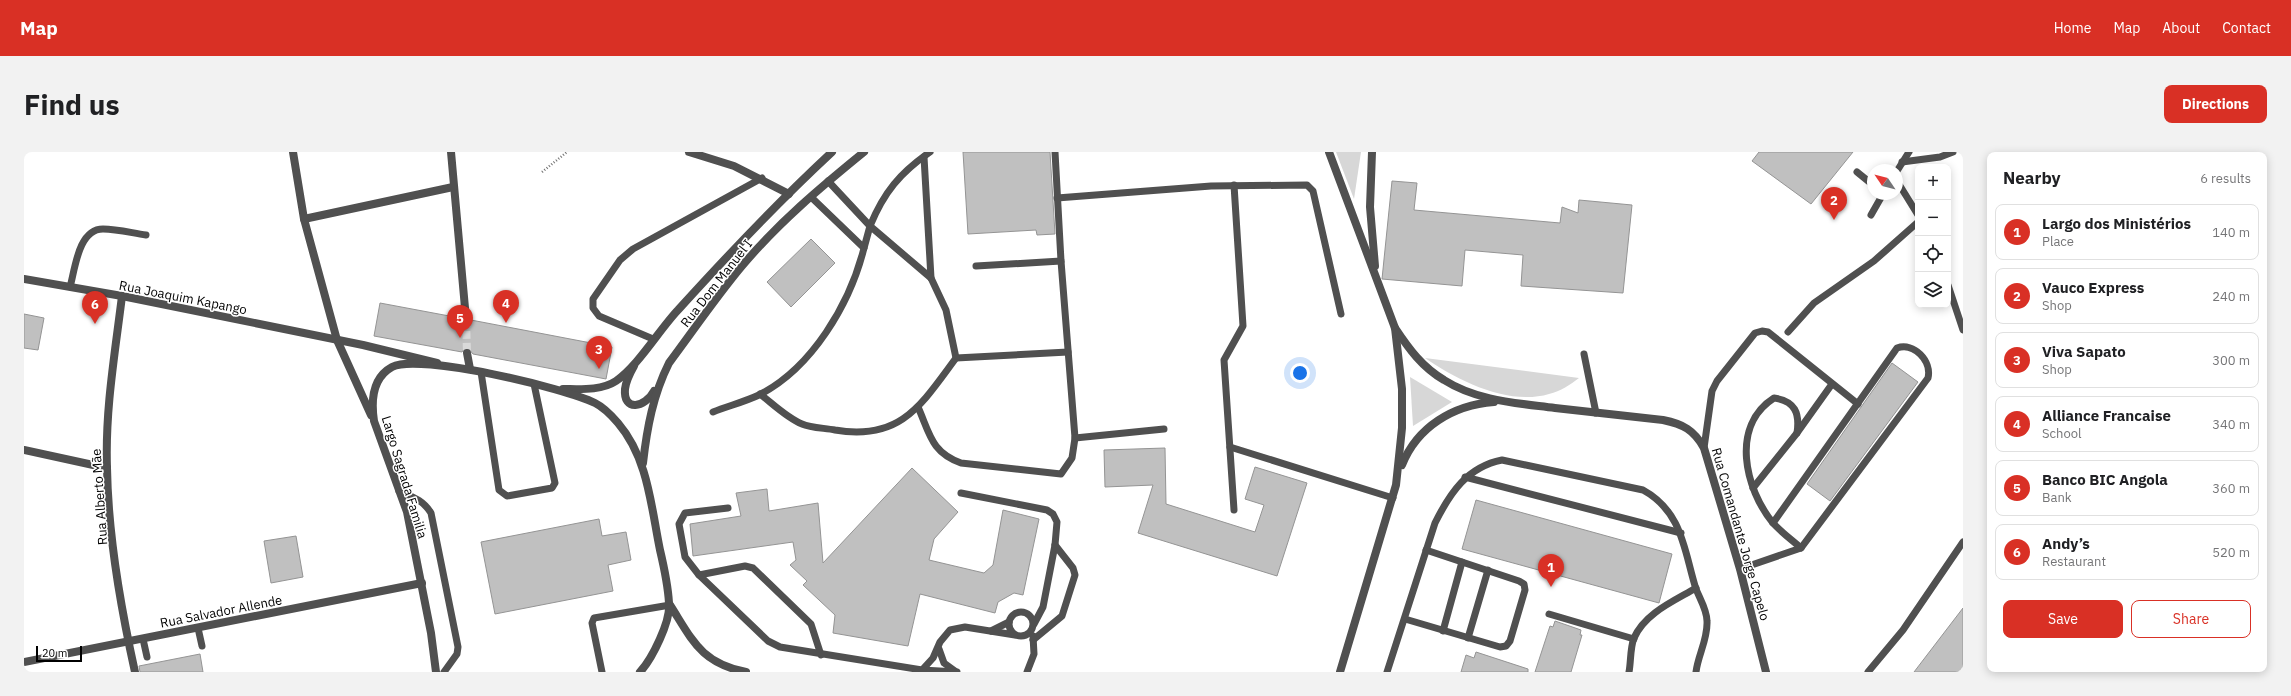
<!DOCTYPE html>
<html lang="en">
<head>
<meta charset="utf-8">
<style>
	body { margin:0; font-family:"IBM Plex Sans",sans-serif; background:#f2f2f2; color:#202124 }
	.controls { position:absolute; right:12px; top:12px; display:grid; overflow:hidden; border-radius:8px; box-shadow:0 2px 10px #0003 }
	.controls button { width:36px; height:36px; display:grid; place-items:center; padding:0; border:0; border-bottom:1px solid #e0e0e0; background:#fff; color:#202124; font:20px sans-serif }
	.compass { position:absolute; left:1843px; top:12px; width:36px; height:36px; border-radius:50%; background:#fff; box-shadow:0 2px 10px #0003; rotate:305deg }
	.scale { position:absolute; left:12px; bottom:10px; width:46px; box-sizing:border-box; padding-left:4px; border:2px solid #000; border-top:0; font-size:11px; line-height:14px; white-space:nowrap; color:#000; -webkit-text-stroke:3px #fff; paint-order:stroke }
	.you { position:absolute; left:1276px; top:221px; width:14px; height:14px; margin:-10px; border:3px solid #fff; border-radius:50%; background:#1a73e8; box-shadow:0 0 0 6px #1a73e833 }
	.badge { display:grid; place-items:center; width:26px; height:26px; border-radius:50%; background:#d93025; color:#fff; font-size:13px; font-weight:700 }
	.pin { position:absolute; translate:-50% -33px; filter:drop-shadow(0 1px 2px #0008) }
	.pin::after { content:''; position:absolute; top:21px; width:14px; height:12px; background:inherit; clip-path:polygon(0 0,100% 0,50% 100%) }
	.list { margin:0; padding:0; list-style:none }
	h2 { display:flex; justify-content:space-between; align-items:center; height:52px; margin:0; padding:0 16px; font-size:17px }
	h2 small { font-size:13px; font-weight:400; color:#757577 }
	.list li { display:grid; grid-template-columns:26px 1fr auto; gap:12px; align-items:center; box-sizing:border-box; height:56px; margin:0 8px 8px; padding:0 8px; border:1px solid #e0e0e0; border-radius:8px }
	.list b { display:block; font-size:15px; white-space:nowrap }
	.list p { margin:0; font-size:13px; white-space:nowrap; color:#757577 }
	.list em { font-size:13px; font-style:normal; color:#757577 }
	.actions { display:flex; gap:8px; padding:12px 16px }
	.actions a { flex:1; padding:9px 0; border:1px solid #d93025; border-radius:8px; text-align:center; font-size:14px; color:#d93025 }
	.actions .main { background:#d93025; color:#fff }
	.icon { flex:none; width:22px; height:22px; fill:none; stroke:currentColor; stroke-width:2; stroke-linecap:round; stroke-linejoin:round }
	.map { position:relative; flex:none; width:1939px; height:520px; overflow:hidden; border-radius:8px }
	header { display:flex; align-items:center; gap:24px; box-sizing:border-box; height:56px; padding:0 20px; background:#d93025; color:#fff }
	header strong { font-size:19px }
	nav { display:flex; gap:22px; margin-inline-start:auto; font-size:14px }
	.intro { display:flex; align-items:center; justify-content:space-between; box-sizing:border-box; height:96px; padding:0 24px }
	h1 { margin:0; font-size:28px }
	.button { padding:10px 18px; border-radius:8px; background:#d93025; color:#fff; font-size:14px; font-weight:700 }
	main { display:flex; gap:24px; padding:0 24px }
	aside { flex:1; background:#fff; border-radius:8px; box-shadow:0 2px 10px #0003 }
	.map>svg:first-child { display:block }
	.green { fill:#d7d7d7 }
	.building { fill:#c0c0c0; stroke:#949494 }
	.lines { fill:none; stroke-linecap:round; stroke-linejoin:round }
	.minor-tunnel { stroke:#d9d9d9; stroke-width:8; stroke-dasharray:8 4; stroke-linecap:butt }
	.path { stroke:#727272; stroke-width:2.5; stroke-dasharray:1 2; stroke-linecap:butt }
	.service { stroke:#505050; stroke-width:7 }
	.minor { stroke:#505050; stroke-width:8 }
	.tertiary { stroke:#505050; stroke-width:8 }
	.labels { text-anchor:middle; stroke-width:3; stroke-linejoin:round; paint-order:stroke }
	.street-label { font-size:13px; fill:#000; stroke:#fff }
</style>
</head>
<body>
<header>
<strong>Map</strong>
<nav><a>Home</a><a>Map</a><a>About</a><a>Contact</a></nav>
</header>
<div class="intro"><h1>Find us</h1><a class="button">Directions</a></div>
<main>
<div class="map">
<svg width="1939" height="520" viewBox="0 0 1939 520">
	<rect width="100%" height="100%" fill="#fff"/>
	<!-- green -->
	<g class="green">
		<polygon points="1312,0 1337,0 1330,47"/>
		<path d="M1401 206 1555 226C1546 233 1537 239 1525 242 1485 254 1434 229 1401 206Z"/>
		<polygon points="1386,225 1428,250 1389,274"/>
	</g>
	<!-- building -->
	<g class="building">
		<polygon points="939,0 1026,0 1031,82 1013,83 1012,78 944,82"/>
		<polygon points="1735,0 1829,0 1787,52 1728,9"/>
		<polygon points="1368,29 1393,31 1390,58 1536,71 1538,55 1554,61 1555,48 1608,53 1599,141 1497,134 1499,103 1441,98 1438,134 1358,127"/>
		<polygon points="787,87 811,111 767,155 743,130"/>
		<polygon points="356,151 436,166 440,172 445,172 447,168 588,195 582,227 449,202 444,196 440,197 438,200 350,184"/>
		<polygon points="0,162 20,166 14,198 0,196"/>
		<polygon points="1868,211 1894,230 1806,349 1783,332"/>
		<polygon points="1141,296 1142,352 1231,380 1240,353 1221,347 1231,315 1283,331 1253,424 1114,381 1129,333 1081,335 1080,298"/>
		<polygon points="888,316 934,360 910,387 905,408 960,421 969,413 979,358 1015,367 999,443 990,441 974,450 971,461 896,442 884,494 809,481 811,463 779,433 783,429 766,413 772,408 769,390 669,404 666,372 717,364 712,341 743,337 745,359 794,351 799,411"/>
		<polygon points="1452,348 1648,402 1635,451 1438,397"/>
		<polygon points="575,367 578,384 602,380 607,408 584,413 589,439 471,462 457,390"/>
		<polygon points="272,384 279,425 247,431 240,389"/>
		<polygon points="1939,456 1939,520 1890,520"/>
		<polygon points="1531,469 1557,478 1556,483 1558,483 1547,520 1511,520 1526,474 1529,475"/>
		<polygon points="1452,500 1504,517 1504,520 1437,520 1442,503 1450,506"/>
		<polygon points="176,502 179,520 116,520 115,514"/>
	</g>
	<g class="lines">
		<!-- minor-tunnel -->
		<polyline class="minor-tunnel" points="442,167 443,201"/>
		<!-- path -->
		<polyline class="path" points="518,20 543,0"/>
		<!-- service -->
		<g class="service">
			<polyline points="900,5 907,126"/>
			<polyline points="1878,10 1916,5 1929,0"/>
			<polyline points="1873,19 1885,0"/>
			<polyline points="1833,20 1849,33"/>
			<polyline points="804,29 846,74 840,96"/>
			<polyline points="1873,29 1894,63"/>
			<polyline points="1210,33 1219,174 1200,208 1210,358"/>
			<polyline points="1033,46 1187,34 1283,33 1289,39 1317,162"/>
			<polyline points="1847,63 1859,42"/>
			<polyline points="952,114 1037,109"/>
			<polyline points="1924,133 1939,178"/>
			<path d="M46 135C51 118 54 77 79 77 93 77 108 81 122 83"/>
			<polyline points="1764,180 1790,151 1850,109 1894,70"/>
			<polyline points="629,187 575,164 569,156 569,147 596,108 609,97 738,26"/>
			<polyline points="1560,202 1572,261"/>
			<polyline points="932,206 1044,200"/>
			<polyline points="457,220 475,338 483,344 528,336 531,331 510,232"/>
			<path d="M736 242C749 252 763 266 778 272 787 276 801 276 811 278 877 289 897 253 932 206L922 158 907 126 846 74C860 40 876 21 906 0"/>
			<path d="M894 255C906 282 907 300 937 311L1037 322 1048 306 1051 286 1037 109 1031 0"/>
			<path d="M689 260C704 254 720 250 735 243 788 216 826 152 840 96L787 45"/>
			<path d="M1773 281C1776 261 1771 249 1750 246 1706 274 1721 337 1749 371 1757 380 1768 388 1777 396"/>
			<polyline points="1051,286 1140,277"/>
			<polyline points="1206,295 1369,346"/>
			<polyline points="1680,296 1688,239 1693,229 1731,181 1738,179 1744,180 1834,252"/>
			<polyline points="1441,325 1657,381"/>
			<polyline points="1729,336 1773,281 1808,232"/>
			<path d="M375 339C389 345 399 348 407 361L434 495 433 502 420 520"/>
			<polyline points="937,341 1023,358 1029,362 1033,370 1031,393 1019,455 1010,472"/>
			<polyline points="704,356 661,361 655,372 661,405 675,423 721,414 729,416 787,472 797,503"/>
			<path d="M1716 417 1777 396 1904 226C1908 209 1890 190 1873 196L1749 371"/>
			<polyline points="675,423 744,489 756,495 898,518 933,520"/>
			<circle cx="997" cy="472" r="12"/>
			<polyline points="1525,462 1610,487"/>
			<polyline points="1381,467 1476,495 1482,494 1486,489 1501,438 1500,432 1495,429 1402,398"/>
			<polyline points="174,476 178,494"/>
			<polyline points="967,479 985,470"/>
			<polyline points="1419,479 1438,410"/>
			<polyline points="1444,486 1464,418"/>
			<polyline points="119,487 123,505"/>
			<polyline points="1009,488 1038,464 1051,423 1049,416 1031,393"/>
			<polyline points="915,497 920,511 931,519"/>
			<polyline points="898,518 909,506 916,490 926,478 941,475 991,483"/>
			<polyline points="578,520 568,471 570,466 646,453"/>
			<polyline points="1003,520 1010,502 1009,484"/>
			<path d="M1363 520 1411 371C1426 341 1443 315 1478 308L1619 338C1659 360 1660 399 1672 437 1676 447 1683 458 1683 469 1684 487 1674 503 1672 520"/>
			<path d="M1605 520C1607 510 1606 496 1610 486 1621 461 1650 449 1672 436"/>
			<polyline points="1844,520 1879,478 1939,390"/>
		</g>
		<!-- minor -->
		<g class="minor">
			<polyline points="427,0 442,167"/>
			<polyline points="665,0 710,14 765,42"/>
			<polyline points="1305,0 1371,176 1378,237 1378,276 1372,333 1316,520"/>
			<polyline points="1348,0 1346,55 1351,114"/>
			<polyline points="280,67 429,35"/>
			<path d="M98 144C91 201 81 258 83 316 84 381 97 457 111 520"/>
			<path d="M1371 176C1385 197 1398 215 1420 228 1453 249 1493 251 1531 256 1567 260 1603 264 1639 268 1659 272 1670 278 1680 296L1716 417 1742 520"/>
			<polyline points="443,201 446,217"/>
			<polyline points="0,298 83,316"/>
			<path d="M1378 313C1393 275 1429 253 1470 250"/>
		</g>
		<!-- tertiary -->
		<g class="tertiary">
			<polyline points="269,0 280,67 313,188 347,263"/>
			<polyline points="0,127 98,144 339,193 413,211"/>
			<path d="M610 214C606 221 602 229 601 237 599 260 621 256 630 239"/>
			<path d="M539 237C555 237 577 239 592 229 614 214 635 178 654 158 703 104 754 50 808 0"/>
			<path d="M619 311C623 276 629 243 645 211 669 179 692 145 718 114 754 71 797 35 840 0"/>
			<path d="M646 453C669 489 677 511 722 520"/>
			<polyline points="0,510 398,431"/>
			<path d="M412 520 407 481 383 360 350 269C347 249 348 226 368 215 395 201 541 236 571 251 579 255 588 264 594 271 624 306 627 354 636 398 640 415 644 434 645 451 647 469 628 507 616 520"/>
		</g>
	</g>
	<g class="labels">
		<!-- street labels -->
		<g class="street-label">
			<text transform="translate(692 131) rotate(-52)" y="5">Rua Dom Manuel I</text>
			<text transform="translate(159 145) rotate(11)" y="5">Rua Joaquim Kapango</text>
			<text transform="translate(381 325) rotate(73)" y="5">Largo Sagrada Familia</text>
			<text transform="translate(75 345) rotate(-94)" y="5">Rua Alberto Mãe</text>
			<text transform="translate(1717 382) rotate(74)" y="5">Rua Comandante Jorge Capelo</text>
			<text transform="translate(197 459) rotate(-11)" y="5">Rua Salvador Allende</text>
		</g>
	</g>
</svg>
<div class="controls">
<button>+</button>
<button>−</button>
<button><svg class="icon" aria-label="locate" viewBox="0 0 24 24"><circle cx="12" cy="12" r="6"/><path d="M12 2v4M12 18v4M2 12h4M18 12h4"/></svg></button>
<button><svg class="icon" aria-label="layers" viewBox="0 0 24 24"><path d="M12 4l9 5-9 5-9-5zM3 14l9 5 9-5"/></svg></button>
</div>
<svg class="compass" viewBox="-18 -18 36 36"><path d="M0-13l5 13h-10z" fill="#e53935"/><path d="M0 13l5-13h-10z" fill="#757577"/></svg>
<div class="scale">20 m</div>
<div class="you"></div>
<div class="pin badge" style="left:1527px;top:435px">1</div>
<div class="pin badge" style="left:1810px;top:68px">2</div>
<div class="pin badge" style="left:575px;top:217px">3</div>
<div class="pin badge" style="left:482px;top:171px">4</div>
<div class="pin badge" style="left:436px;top:186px">5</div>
<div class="pin badge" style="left:71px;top:172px">6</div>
</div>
<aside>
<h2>Nearby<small>6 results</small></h2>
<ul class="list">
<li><span class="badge">1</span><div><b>Largo dos Ministérios</b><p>Place</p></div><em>140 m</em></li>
<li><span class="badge">2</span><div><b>Vauco Express</b><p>Shop</p></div><em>240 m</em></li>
<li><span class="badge">3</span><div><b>Viva Sapato</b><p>Shop</p></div><em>300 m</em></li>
<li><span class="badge">4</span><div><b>Alliance Francaise</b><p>School</p></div><em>340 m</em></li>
<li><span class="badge">5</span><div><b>Banco BIC Angola</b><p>Bank</p></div><em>360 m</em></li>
<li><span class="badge">6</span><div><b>Andy’s</b><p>Restaurant</p></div><em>520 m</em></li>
</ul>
<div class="actions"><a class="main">Save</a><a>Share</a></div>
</aside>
</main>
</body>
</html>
